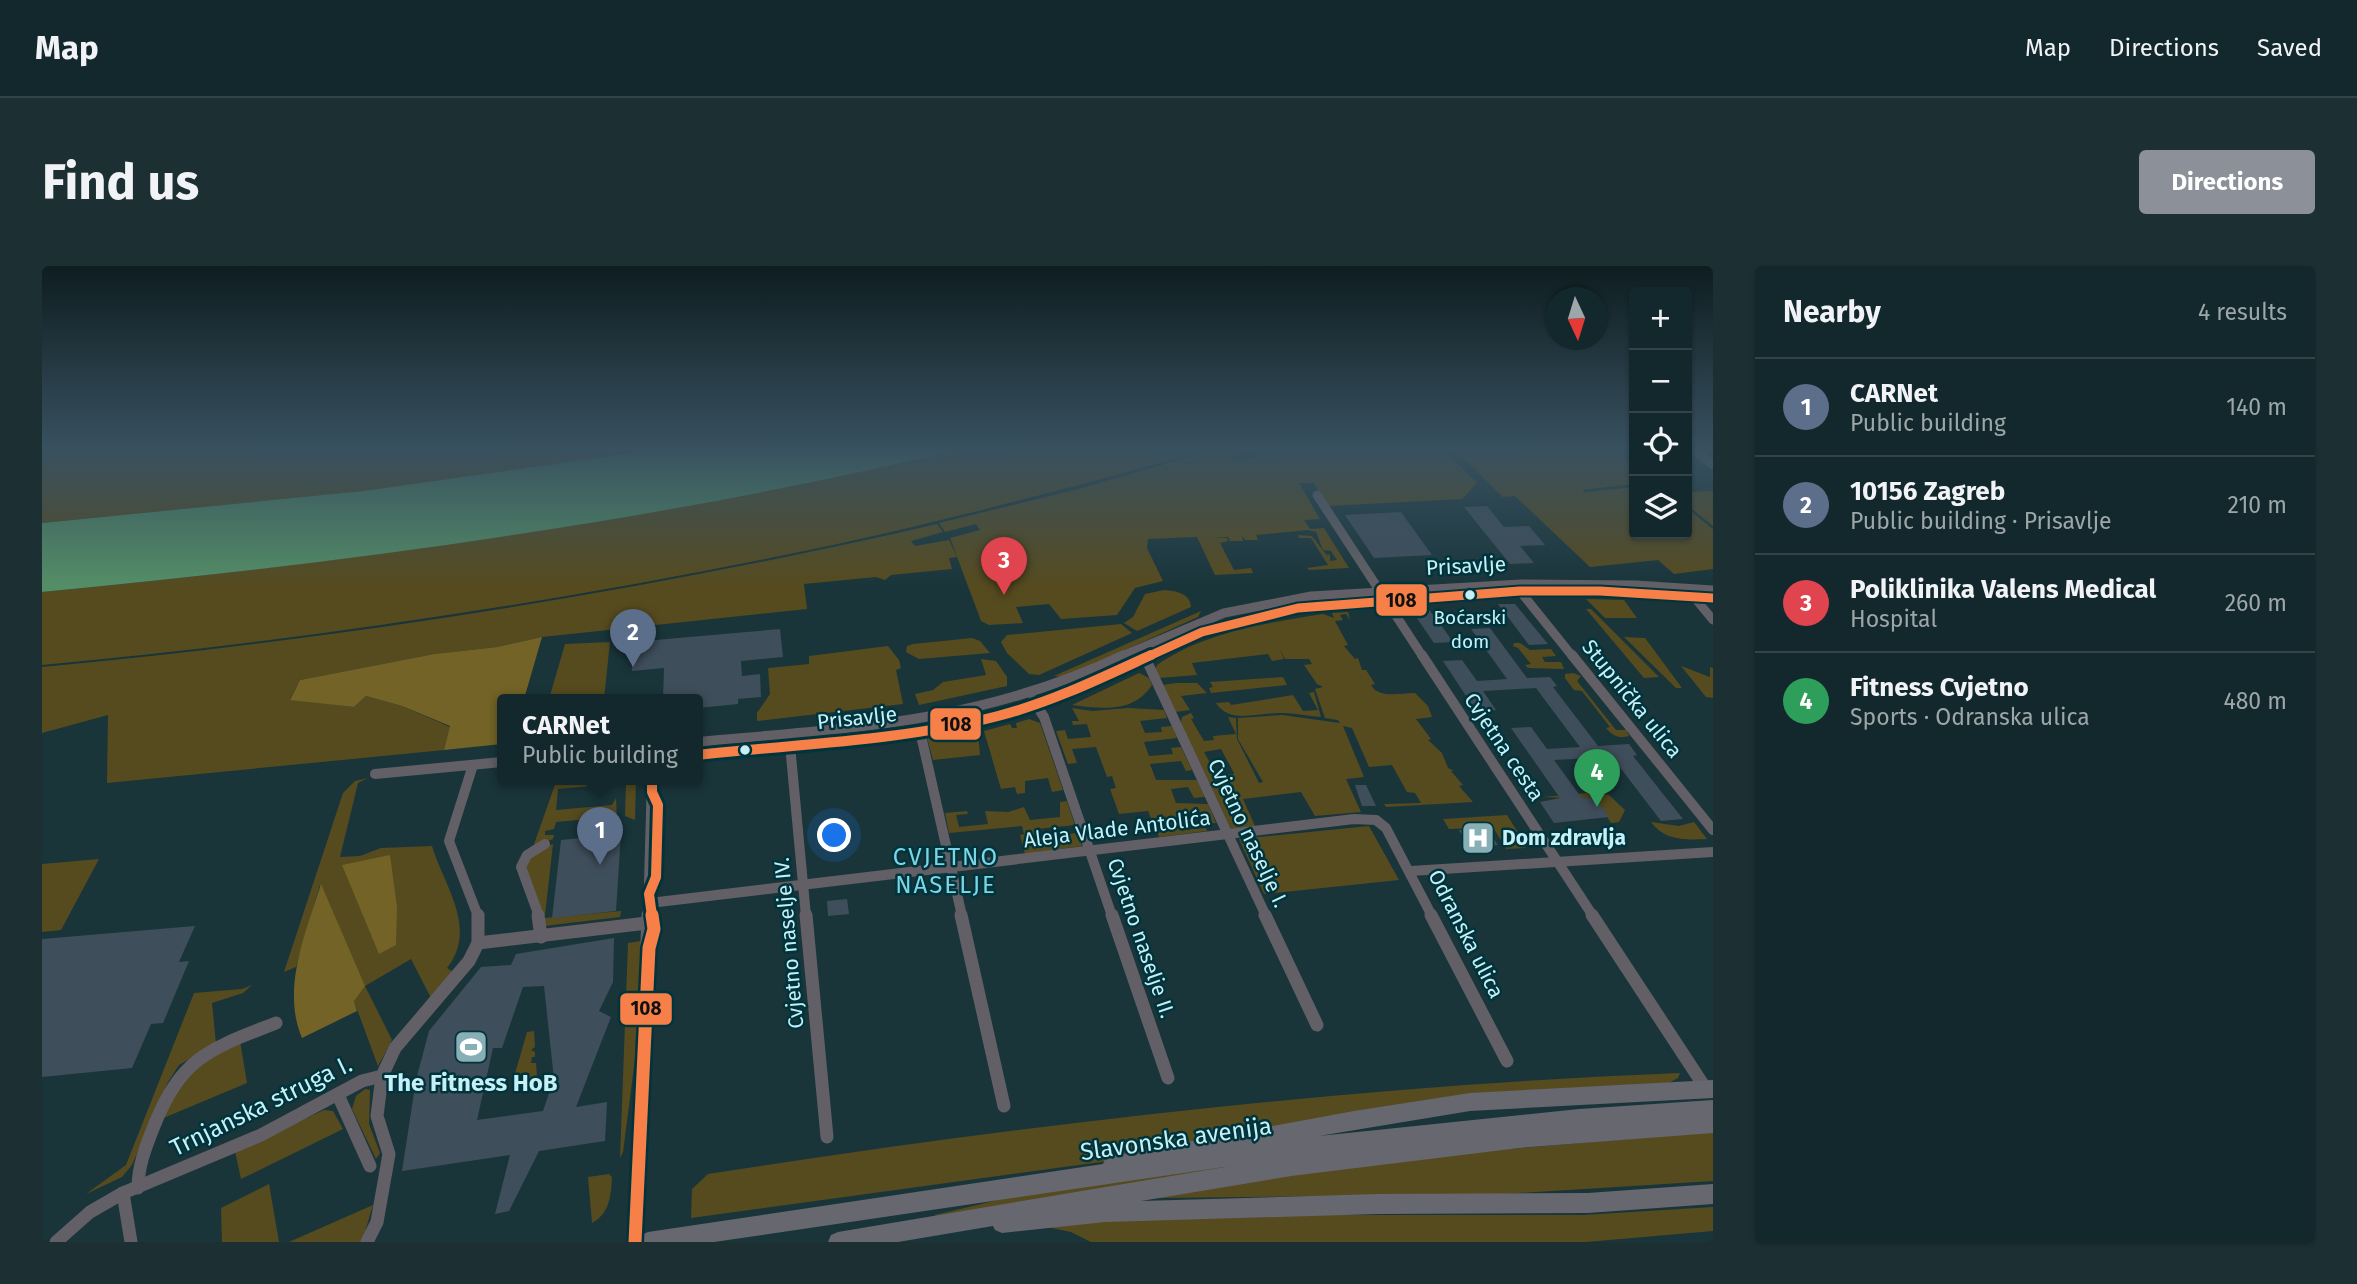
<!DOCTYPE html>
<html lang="en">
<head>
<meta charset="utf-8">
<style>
	body { margin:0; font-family:"Fira Sans",sans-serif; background:#1c3034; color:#f1f3f6 }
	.controls { position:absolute; right:21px; top:21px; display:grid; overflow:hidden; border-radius:7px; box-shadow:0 2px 5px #0004 }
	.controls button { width:63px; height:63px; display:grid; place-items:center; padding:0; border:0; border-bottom:2px solid #324448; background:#13282c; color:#f1f3f6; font:35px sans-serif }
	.compass { position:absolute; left:1503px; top:21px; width:63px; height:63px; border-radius:50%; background:#13282c; box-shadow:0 2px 5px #0004; rotate:176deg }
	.you { position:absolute; left:793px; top:570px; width:24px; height:24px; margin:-18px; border:5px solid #fff; border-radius:50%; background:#1a73e8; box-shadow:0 0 0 10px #1a73e833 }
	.badge { display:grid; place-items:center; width:46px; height:46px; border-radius:50%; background:#8c9099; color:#fff; font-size:23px; font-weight:700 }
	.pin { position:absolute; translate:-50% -58px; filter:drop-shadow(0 2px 4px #0008) }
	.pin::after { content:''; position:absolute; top:37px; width:24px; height:21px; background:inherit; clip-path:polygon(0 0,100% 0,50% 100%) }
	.popup { position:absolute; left:455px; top:428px; width:206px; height:91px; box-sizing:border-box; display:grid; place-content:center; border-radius:7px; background:#13282c; filter:drop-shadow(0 2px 5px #0005); font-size:23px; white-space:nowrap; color:#9da6a9 }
	.popup b { font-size:26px; color:#f1f3f6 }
	.popup::after { content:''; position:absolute; left:50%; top:100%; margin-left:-14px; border:14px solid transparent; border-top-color:#13282c }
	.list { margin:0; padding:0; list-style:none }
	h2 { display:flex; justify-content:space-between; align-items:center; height:91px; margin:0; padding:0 28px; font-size:30px }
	h2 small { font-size:23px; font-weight:400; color:#9da6a9 }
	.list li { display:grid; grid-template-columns:46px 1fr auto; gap:21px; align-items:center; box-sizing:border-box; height:98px; padding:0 28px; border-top:2px solid #324448 }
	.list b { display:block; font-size:26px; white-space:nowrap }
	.list p { margin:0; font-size:23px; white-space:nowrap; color:#9da6a9 }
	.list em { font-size:23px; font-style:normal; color:#9da6a9 }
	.icon { flex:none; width:38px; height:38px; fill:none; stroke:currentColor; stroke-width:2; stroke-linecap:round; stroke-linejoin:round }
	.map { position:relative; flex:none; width:1671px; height:976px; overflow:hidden; border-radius:7px }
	header { display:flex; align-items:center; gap:42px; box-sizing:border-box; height:98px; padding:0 35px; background:#13282c; border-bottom:2px solid #324448 }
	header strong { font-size:33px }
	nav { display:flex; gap:38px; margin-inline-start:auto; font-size:24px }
	.intro { display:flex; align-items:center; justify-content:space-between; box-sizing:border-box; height:168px; padding:0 42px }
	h1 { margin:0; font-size:49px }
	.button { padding:18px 32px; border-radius:7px; background:#8c9099; color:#fff; font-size:24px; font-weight:700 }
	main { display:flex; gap:42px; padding:0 42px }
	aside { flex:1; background:#13282c; border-radius:7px; box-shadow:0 2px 5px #0004 }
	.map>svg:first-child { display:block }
	.green { fill:#564b1f; fill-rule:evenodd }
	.forest { fill:#736326 }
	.water { fill:#548e66 }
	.building { fill:#3f4e5b; fill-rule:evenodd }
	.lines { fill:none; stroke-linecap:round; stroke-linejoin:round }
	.minor-far2 { stroke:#626066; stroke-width:9 }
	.minor-far1 { stroke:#626066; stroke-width:10 }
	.minor { stroke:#626066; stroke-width:13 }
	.major { fill:#676770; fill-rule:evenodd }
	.bus-1-far2-casing { stroke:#00343c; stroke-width:13 }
	.bus-1-far1-casing { stroke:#00343c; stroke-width:16 }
	.bus-1-casing { stroke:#00343c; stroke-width:18 }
	.bus-1-far2 { stroke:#f78048; stroke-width:9 }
	.bus-1-far1 { stroke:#f78048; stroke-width:10 }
	.bus-1 { stroke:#f78048; stroke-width:13 }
	.bus-dot { fill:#c6f0f8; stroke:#00343c; stroke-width:2.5 }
	.labels { text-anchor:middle; stroke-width:5; stroke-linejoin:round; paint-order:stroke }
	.bus-label { font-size:19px; fill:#c6f0f8; stroke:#00343c }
	.street-label { font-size:21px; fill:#c6f0f8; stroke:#00343c }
	.poi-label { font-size:21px; font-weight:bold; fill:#c6f0f8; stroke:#00343c; text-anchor:start }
	.quarter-label { font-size:24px; letter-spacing:2px; fill:#7cd5e5; stroke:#00343c }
	.near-poi-label { font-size:24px; font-weight:bold; fill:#c6f0f8; stroke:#00343c }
	.near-street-label { font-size:24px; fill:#c6f0f8; stroke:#00343c }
	.line-badge { stroke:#00343c; stroke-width:2.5 }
	.pale-badge-label { font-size:19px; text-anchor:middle; font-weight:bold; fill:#111 }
</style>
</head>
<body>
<header>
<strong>Map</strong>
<nav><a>Map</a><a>Directions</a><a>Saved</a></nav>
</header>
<div class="intro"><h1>Find us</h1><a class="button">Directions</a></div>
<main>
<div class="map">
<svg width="1671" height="976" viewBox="0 0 1671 976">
	<rect width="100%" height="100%" fill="#19353a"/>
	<!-- green -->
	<g class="green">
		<polygon points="0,184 610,184 321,225 0,257"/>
		<path d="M915 184H1165C1025 223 885 260 743 289 497 339 249 376 0 399V326C308 297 614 253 915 184Z"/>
		<polygon points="1171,184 1211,184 1188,191 1194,196 1233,185 1241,190 1239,184 1402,184 1435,217 1420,233 1286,240 1272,217 1257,217 1278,253 1262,254 1268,263 1282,262 1307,302 1267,304 1265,302 1286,299 1269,272 1257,272 1256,269 1270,270 1286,291 1285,288 1288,289 1288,295 1295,294 1289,285 1281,284 1274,266 1266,264 1214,269 1216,274 1203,274 1200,270 1201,275 1188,275 1186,271 1172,271 1185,272 1186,275 1178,277 1192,304 1209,302 1211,307 1173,309 1155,271 1106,273 1105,282 1121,315 1093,322 1075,349 1019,353 1007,338 974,341 981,357 947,359 939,355 908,272 938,264 934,258 903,266 897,257 1036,223"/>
		<polygon points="1413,184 1574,184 1592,199 1592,218 1540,224 1543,226 1592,221 1592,268 1645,268 1645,242 1671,263 1671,303 1632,308 1616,294 1548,301 1473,230 1461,231"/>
		<polygon points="1671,225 1671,260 1645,239 1645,226"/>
		<path d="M895 258 901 266 869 275 873 280 907 274 915 291 907 292 910 303 849 309 843 314 834 311 762 318 765 343 500 371 455 381 392 388 258 414 248 433 312 441 324 430 360 440 408 461 402 484 65 517 66 449 0 467V401C300 373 599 326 895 258Z"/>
		<path d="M1122 324C1134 325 1148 327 1149 341L1095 365 1082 357 1091 351 1103 328Z"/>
		<polygon points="1544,333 1582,334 1595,352 1563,352"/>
		<polygon points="1544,343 1549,343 1617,411 1602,412"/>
		<polygon points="1159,345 1156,351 1023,411 1012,410"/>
		<path d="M1306 346 1308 354 1304 348 1298 349 1301 354 1293 355 1306 379 1302 380 1313 393 1316 392 1320 404H1324L1333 418 1329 419C1337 433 1357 427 1373 427L1386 440 1390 451 1374 453 1389 473 1386 474 1400 487 1406 502 1412 505H1409L1421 519 1417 520 1431 536 1344 541 1342 538 1379 537 1373 527 1365 526 1350 499 1327 501 1310 462 1301 460 1322 511 1304 513 1319 546 1273 550 1259 526 1201 533 1213 560 1189 563 1144 469 1139 456 1140 451 1149 447 1152 452 1149 453 1162 475 1172 474 1171 470 1194 468 1186 451 1194 452 1195 473 1217 517 1221 516 1196 473V452L1240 449 1298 457 1296 454 1283 452 1273 423 1281 421 1275 418 1262 399 1270 398 1267 393H1243L1237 382 1242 393 1230 395 1226 388 1150 397 1155 409 1117 412 1113 404 1115 399C1162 366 1226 357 1281 348L1292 352 1290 347ZM1179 483 1192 507V508L1175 510 1162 486Z"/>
		<polygon points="1079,358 1090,367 997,409 987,408 965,387 959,376 965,369"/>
		<polygon points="1582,371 1603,372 1640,422 1634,422"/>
		<polygon points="930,372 938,375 948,387 877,393 864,386 865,380 871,378"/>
		<polygon points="568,376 562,433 507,433 523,378"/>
		<polygon points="1472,377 1478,377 1488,384 1509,383 1514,390 1500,391 1503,396 1519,396 1522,403 1486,402 1483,399 1489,398 1476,382 1471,380"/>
		<polygon points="846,380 857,394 859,402 854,404 861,438 715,455 715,447 728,428 726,402 767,398 767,390"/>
		<polygon points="939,393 954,395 965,411 965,420 877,439 873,428 891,424 901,416 944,409"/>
		<polygon points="1639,400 1668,411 1668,401 1671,402 1671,432 1664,431"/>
		<path d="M1097 407 1107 412 1110 419C1092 447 1059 443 1030 439Z"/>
		<path d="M1531 407 1539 410 1535 415 1574 464H1584L1587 470C1577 473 1571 470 1564 462L1568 461 1540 425 1532 424 1523 412V408Z"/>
		<polygon points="1241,411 1245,419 1169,427 1167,422 1171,421 1168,416"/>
		<polygon points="1134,417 1155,417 1165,427 1139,430 1148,444 1133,446 1120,419"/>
		<path d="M1272 426 1279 451C1266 450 1253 447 1240 447 1216 446 1188 459 1174 437L1187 436 1189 439 1251 429 1261 445 1276 444 1267 427Z"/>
		<polygon points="1030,442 1050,445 1086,442 1122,444 1125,452 1098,455 1103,467 1120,466 1119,461 1130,460 1135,472 1102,476 1107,490 1131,488 1129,482 1139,481 1150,504 1144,505 1139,495 1108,498 1114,514 1155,514 1163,531 1152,532 1146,521 1129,523 1134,537 1166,538 1174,557 1164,558 1158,546 1134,548 1141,564 1164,562 1165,565 1117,571 1106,545 1077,548 1068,523 1074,522 1070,510 1065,511 1054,481 1030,483 1035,497 1026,498 1014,465 1023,464 1026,473 1049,471 1045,458 1031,459 1030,455 1037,455"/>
		<polygon points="987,453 998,457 1021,524 1010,526 1006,512 983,515 983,527 975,528 973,521 959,523 942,465 968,458 970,462 975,462 974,457"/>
		<polygon points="936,466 938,489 891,494 885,472"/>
		<path d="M326 512 316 517 298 591 318 590 339 582 390 580C403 622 436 662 405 702L411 706 389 732 369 693 323 720 350 774 336 800 312 735 278 619 254 701 242 706 301 527 313 515Z"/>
		<polygon points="515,513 539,513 539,516 594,513 593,554 583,550 584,517 516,523 514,544 570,539 574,532 575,554 570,556 569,551 514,556 512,563 503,565 503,569 512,569 511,573 491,581"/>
		<polygon points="1556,526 1567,529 1583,544 1577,556 1569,557 1554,533 1501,531"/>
		<polygon points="1025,535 1033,559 995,563 999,579 1026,576 1024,568 1036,567 1040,580 983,588 978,569 982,568 980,560 907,567 903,547 925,545 926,548 914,549 917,561 946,558 943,545 966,546 982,541 988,554 1018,551 1018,536"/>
		<polygon points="1465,549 1484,579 1483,582 1464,583 1451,561 1407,563 1401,553"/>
		<path d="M1609 556 1637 560 1652 556 1665 573C1643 574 1623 575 1609 556Z"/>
		<polygon points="1327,560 1357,614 1222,628 1197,573"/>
		<polygon points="511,578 503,649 498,649 482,597 503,581"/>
		<polygon points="57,593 19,664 0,666 0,598"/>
		<polygon points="579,645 578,651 502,660 503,652"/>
		<polygon points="599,675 595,777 581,886 578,892 586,677"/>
		<polygon points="210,719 201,727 170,737 174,778 137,799 126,816 90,899 80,911 44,928 84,899 152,727 200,723"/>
		<polygon points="492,765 493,781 489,784 493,786 493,791 490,791 489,797 494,797 495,811 470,818 485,766"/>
		<polygon points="198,775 205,817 119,853 143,805"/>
		<path d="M1638 807 1636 812 1625 818 1438 829 1081 893 649 952 650 923 666 908C987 858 1313 820 1638 807Z"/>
		<polygon points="323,823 328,824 327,858 338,887 334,893 310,843 314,830"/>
		<polygon points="282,844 291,845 301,863 199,913 193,885"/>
		<polygon points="1671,866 1671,915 1460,928 1113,932 1113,927 1419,887"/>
		<polygon points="1283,884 893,952 893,949 981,928"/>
		<path d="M567 908 570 911C569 929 568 947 550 957L546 911Z"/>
		<polygon points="227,918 237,976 180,976 179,942"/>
		<polygon points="331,939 320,976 247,976"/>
		<polygon points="1671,941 1671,965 1544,976 1049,976 1029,966 1005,961 1036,955 1197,949 1541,949"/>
	</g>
	<!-- forest -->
	<g class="forest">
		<polygon points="500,371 482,433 460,433 460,478 402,484 408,460 360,440 324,430 312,441 248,434 258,414 392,388 455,381"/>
		<polygon points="348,589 355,641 354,679 337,688 300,599"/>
		<path d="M279 618 323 720 312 735 315 745 260 772C239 723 264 666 279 618Z"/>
	</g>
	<!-- water -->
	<path class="water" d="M610 184H915C615 255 307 297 0 326V257L321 225Z"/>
	<!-- building -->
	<g class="building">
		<polygon points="1445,240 1462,261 1487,260 1503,279 1478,280 1492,297 1468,298 1422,241"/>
		<polygon points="1359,246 1390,289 1332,292 1303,249"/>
		<polygon points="1456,338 1473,338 1506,378 1487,379"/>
		<polygon points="1385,341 1404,366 1411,376 1392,377 1368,342"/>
		<polygon points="1448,362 1485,412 1508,411 1515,420 1511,421 1556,480 1587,478 1595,489 1591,490 1641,553 1619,555 1570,491 1512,494 1539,531 1554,533 1567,551 1512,557 1498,536 1518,532 1469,462 1489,461 1505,483 1538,481 1494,422 1441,425 1454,444 1434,445 1401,395 1420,394 1435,415 1465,413 1429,363"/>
		<polygon points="738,363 741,391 699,395 700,410 718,408 719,431 696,433 696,438 656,442 656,433 621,433 622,402 590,405 591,376"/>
		<polygon points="1313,519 1324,519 1334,540 1320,540"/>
		<polygon points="1445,562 1456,579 1427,581 1417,564"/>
		<polygon points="579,568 574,645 510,652 519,574"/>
		<polygon points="805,633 807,648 786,650 785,635"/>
		<polygon points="153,660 137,696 147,695 121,757 109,758 90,802 0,811 0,673"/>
		<path d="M572 672 571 716 557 745 569 751 534 841 565 836 563 875 497 885 467 945 453 948 468 889 360 905 374 814 387 765 439 701 469 699 474 688ZM502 720 512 813 501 845 435 854 451 782H460L481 721Z"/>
	</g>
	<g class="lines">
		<!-- minor-far2 -->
		<g class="minor-far2">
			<polyline points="1652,184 1671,199"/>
			<polyline points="1275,229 1381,391"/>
			<polyline points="1478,325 1531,391"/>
			<polyline points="1652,331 1671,354"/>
			<polyline points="1078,391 1182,347 1269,330 1479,318 1594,319 1671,324"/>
			<polyline points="1105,391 1160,366 1256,342 1478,325 1558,325 1671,332"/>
		</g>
		<!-- minor-far1 -->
		<g class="minor-far1">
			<polyline points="1380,389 1551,650"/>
			<polyline points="1530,389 1671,564"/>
			<polyline points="1103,391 1224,650"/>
			<polyline points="991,434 1002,451 1070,650"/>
			<polyline points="878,465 920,650"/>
			<path d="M656 476C810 462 939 457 1082 389"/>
			<polyline points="748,479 764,650"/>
			<path d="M656 489C755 478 859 475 956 450 1010 436 1059 412 1109 389"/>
			<polyline points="431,499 407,575 436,650"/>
			<polyline points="333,508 460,496"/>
			<polyline points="1369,605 1671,586"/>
			<polyline points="608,637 1312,553 1334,554 1344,562 1390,650"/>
			<polyline points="608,637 613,650"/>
			<polyline points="497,650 479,601 485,589 503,578"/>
			<polyline points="606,650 610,513"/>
		</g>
		<!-- minor -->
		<g class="minor">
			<polyline points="496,649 499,671"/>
			<polyline points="764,649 785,871"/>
			<polyline points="919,649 962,840"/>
			<polyline points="1070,649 1126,812"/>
			<polyline points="1223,649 1275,759"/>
			<polyline points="1389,649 1465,795"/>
			<polyline points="1550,649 1664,823"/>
			<polyline points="436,677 605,657"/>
			<polyline points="607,682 613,665 612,649"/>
			<polyline points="296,829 328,900"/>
			<path d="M96 922C96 900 104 880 112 860 140 790 168 783 234 757"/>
			<polyline points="81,927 89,976"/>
			<polyline points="14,976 48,946 81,927 219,869 320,815 340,810 353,782 427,695 436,677 436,649"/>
			<polyline points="325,976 335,956 347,888 335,850 340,810"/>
			<polyline points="593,976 606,649"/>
		</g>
		<!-- major -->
		<polygon class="major" points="1671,814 1671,832 1428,845 1277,870 1537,843 1671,834 1671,867 1477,882 1249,910 1099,935 1336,928 1546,927 1671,918 1671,938 1546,947 1336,948 1063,956 960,967 953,964 951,960 856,976 786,976 789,969 796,966 1189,900 672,976 596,976 599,969 606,966 1061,898 1063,893 1070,890 1312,845 1428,827"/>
		<defs>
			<polyline id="bus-1-far2" points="1105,391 1160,366 1256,342 1478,325 1558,325 1671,332"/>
			<g id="bus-1-far1">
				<path d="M656 489C755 478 859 475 956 450 1010 436 1059 412 1109 389"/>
				<polyline points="610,513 610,526 616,539 614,611 607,628 610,650"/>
			</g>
			<polyline id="bus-1" points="593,976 607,682 612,663 610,649"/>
		</defs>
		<!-- bus-1-far2 casing -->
		<use href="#bus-1-far2" class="bus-1-far2-casing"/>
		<!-- bus-1-far1 casing -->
		<use href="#bus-1-far1" class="bus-1-far1-casing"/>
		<!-- bus-1 casing -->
		<use href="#bus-1" class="bus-1-casing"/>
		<!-- bus-1-far2 -->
		<use href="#bus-1-far2" class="bus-1-far2"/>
		<!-- bus-1-far1 -->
		<use href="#bus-1-far1" class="bus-1-far1"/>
		<!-- bus-1 -->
		<use href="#bus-1" class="bus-1"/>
	</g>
	<!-- sky -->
	<linearGradient id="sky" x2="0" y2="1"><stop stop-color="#0e1d20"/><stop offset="0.57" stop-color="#385160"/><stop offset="1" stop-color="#385160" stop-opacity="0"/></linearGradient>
	<rect width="1671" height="321" fill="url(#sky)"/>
	<!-- icons -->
	<defs>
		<symbol id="hospital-square" viewBox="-11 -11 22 22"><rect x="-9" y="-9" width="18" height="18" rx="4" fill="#89afb6" stroke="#00343c"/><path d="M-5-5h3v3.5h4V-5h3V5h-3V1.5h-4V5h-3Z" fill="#fff"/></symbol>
		<symbol id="stadium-square" viewBox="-11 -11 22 22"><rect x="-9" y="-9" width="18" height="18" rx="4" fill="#89afb6" stroke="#00343c"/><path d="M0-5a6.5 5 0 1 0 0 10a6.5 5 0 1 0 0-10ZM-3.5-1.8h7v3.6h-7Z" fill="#fff"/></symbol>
	</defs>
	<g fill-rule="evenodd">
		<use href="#hospital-square" x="1417" y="553" width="38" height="38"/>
		<use href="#stadium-square" x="410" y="762" width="38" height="38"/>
	</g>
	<!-- markers -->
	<g class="bus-dot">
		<circle cx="1428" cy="329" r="6"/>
		<circle cx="703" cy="484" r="6"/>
	</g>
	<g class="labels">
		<!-- bus labels -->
		<g class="bus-label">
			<text x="1428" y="358">Boćarski<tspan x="1428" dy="24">dom</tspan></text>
		</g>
		<!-- street labels -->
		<g class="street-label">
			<text transform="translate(1424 300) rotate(-3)" y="7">Prisavlje</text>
			<text transform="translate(1590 433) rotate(51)" y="7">Stupnička ulica</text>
			<text transform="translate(815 452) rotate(-6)" y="7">Prisavlje</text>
			<text transform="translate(1462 481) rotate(56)" y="7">Cvjetna cesta</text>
			<text transform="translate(1075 563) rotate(-7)" y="7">Aleja Vlade Antolića</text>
			<text transform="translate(1206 567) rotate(65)" y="7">Cvjetno naselje I.</text>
			<text transform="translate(1424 668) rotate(63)" y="7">Odranska ulica</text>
			<text transform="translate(1099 672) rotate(71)" y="7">Cvjetno naselje II.</text>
			<text transform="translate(747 677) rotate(-95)" y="7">Cvjetno naselje IV.</text>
		</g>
		<!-- poi labels -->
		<g class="poi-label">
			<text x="1460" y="579">Dom zdravlja</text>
		</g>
		<!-- quarter labels -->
		<g class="quarter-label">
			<text x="904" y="599">CVJETNO<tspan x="904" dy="28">NASELJE</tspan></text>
		</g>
		<!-- near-poi labels -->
		<g class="near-poi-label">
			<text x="429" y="825">The Fitness HoB</text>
		</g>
		<!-- near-street labels -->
		<g class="near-street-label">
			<text transform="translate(219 840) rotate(-26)" y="8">Trnjanska struga I.</text>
			<text transform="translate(1134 873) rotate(-8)" y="8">Slavonska avenija</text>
		</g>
	</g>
	<g class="line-badge">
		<rect x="1333" y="317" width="53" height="34" rx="7" fill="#f78048"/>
		<rect x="887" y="441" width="53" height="34" rx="7" fill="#f78048"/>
		<rect x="577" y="726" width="54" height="34" rx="7" fill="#f78048"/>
	</g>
	<g class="pale-badge-label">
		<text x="1359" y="341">108</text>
		<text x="914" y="465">108</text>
		<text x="604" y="749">108</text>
	</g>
</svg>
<div class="controls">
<button>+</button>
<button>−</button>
<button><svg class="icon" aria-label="locate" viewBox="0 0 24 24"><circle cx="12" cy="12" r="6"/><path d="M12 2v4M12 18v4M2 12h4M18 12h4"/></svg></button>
<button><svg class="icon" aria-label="layers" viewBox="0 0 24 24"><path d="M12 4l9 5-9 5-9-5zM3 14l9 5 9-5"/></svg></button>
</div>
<svg class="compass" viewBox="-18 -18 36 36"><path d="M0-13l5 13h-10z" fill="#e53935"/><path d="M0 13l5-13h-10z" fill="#9da6a9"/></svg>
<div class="you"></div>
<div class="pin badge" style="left:558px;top:599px;background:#5c6f8a">1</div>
<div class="popup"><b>CARNet</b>Public building</div>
<div class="pin badge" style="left:591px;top:401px;background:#5c6f8a">2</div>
<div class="pin badge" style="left:962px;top:329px;background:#e0444e">3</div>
<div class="pin badge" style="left:1555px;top:541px;background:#2e9e5b">4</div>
</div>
<aside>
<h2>Nearby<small>4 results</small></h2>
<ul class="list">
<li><span class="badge" style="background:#5c6f8a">1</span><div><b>CARNet</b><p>Public building</p></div><em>140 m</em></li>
<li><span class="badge" style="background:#5c6f8a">2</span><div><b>10156 Zagreb</b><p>Public building · Prisavlje</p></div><em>210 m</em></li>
<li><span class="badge" style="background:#e0444e">3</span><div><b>Poliklinika Valens Medical</b><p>Hospital</p></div><em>260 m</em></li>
<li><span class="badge" style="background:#2e9e5b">4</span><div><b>Fitness Cvjetno</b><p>Sports · Odranska ulica</p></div><em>480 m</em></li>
</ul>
</aside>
</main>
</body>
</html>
